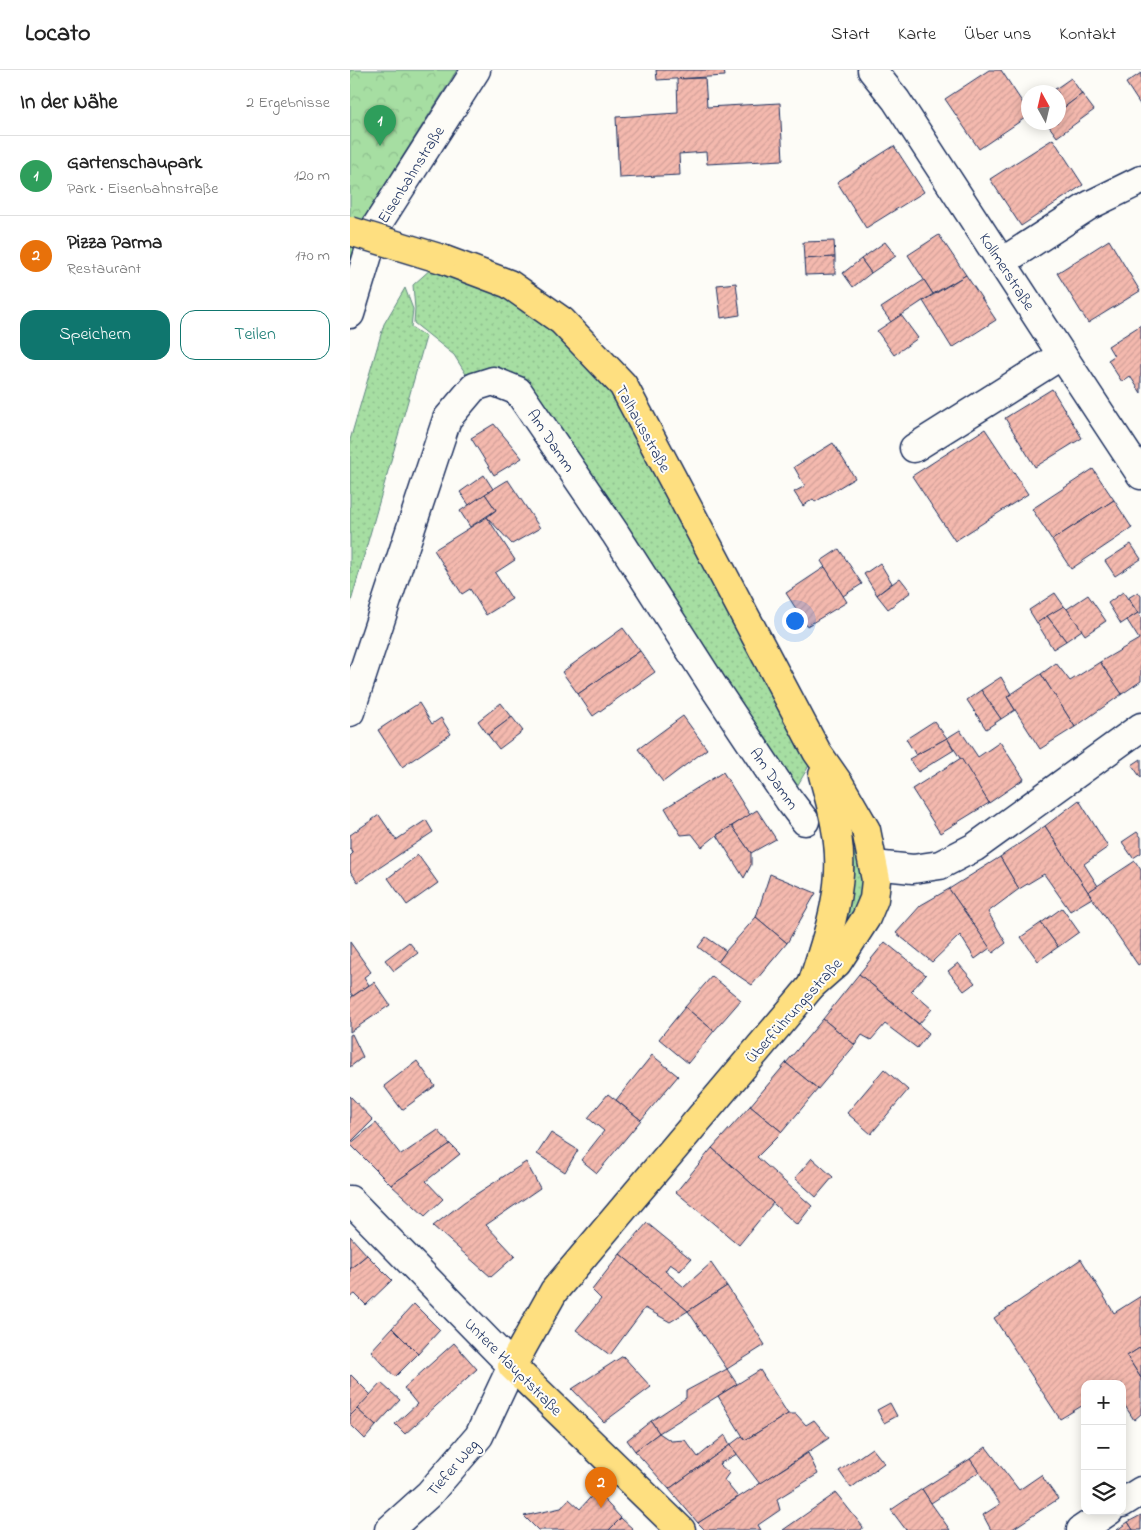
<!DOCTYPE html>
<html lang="de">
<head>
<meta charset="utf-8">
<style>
	body { margin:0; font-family:"Indie Flower",sans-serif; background:#f6f6f6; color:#222 }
	.controls { position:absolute; right:15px; bottom:15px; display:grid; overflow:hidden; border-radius:10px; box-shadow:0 2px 12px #0003 }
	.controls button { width:45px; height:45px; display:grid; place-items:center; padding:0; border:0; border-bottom:1px solid #e0e0e0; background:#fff; color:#222; font:25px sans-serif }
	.compass { position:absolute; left:671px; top:15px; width:45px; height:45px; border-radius:50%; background:#fff; box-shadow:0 2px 12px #0003; rotate:352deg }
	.you { position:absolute; left:444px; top:550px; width:18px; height:18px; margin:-12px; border:4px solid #fff; border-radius:50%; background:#1a73e8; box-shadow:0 0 0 8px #1a73e833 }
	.badge { display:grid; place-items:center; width:32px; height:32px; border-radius:50%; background:#0f766e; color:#fff; font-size:16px; font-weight:700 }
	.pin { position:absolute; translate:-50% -41px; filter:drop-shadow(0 1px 2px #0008) }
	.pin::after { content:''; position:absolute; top:26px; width:18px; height:15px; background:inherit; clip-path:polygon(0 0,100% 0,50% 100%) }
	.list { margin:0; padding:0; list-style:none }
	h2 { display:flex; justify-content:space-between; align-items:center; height:65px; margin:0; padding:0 20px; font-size:21px }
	h2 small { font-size:16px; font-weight:400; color:#767676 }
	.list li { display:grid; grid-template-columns:32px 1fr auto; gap:15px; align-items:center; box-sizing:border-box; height:80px; padding:0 20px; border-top:1px solid #e0e0e0 }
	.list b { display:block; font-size:19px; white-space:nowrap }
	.list p { margin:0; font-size:16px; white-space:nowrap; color:#767676 }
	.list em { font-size:16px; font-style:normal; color:#767676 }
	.actions { display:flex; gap:10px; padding:15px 20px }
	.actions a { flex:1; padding:11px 0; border:1px solid #0f766e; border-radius:15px; text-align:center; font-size:18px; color:#0f766e }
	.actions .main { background:#0f766e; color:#fff }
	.icon { flex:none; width:28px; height:28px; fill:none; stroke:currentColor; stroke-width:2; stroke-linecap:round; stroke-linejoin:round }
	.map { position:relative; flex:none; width:791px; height:1460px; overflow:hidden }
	header { display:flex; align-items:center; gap:30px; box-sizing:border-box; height:70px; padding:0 25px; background:#fff; border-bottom:1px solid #e0e0e0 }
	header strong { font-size:24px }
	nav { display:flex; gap:28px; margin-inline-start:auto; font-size:18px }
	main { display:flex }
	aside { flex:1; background:#fff }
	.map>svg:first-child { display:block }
	.grass { fill:url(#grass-dots); stroke:#608680 }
	.park { fill:url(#park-crowns); stroke:#608680 }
	.building { fill:url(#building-hatch); stroke:#1b2f5e }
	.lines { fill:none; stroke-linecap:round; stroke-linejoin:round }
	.minor-casing { stroke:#1b2f5e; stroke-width:31 }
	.major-casing { stroke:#1b2f5e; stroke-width:31 }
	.minor { stroke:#fdfcf7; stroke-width:28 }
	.major { stroke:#fedf80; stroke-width:28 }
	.major-bridge-casing { stroke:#1b2f5e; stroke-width:31; stroke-linecap:butt }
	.major-bridge { stroke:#fedf80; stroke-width:28 }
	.labels { text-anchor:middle; stroke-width:4; stroke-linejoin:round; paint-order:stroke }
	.street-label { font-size:16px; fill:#1b2f5e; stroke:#fdfcf7 }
</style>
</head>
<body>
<header>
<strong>Locato</strong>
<nav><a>Start</a><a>Karte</a><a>Über uns</a><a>Kontakt</a></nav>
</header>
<main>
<aside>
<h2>In der Nähe<small>2 Ergebnisse</small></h2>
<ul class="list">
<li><span class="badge" style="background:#2e9e5b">1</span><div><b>Gartenschaupark</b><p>Park · Eisenbahnstraße</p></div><em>120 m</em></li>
<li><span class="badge" style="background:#e8710a">2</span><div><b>Pizza Parma</b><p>Restaurant</p></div><em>170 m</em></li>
</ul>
<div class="actions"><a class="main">Speichern</a><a>Teilen</a></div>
</aside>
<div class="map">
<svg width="791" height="1460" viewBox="0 0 791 1460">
	<defs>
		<pattern id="grass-dots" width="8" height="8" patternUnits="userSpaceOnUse" patternTransform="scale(1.25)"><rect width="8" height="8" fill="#a6dea2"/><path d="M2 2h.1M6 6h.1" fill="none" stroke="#8ebf8e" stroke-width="1.8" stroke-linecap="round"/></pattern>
		<pattern id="park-crowns" width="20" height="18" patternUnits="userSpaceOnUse" patternTransform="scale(1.25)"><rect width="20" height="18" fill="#a6dea2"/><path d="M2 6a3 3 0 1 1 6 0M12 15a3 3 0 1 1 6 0" fill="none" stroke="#8ebf8e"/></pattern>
		<pattern id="building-hatch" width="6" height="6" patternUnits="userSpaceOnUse" patternTransform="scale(1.25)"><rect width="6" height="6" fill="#f4b9ae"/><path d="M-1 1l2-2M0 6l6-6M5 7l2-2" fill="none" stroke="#d19f98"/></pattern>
	</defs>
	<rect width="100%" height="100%" fill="#fdfcf7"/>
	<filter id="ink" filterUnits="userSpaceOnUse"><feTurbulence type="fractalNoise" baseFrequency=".02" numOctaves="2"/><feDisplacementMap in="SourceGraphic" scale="10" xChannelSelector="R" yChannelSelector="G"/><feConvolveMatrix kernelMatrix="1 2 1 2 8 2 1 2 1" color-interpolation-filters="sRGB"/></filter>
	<g filter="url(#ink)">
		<!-- grass -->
		<g class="grass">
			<polygon points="92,189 159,214 273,315 467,682 439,730 168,321 124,317 104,285 64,253 65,239 63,215"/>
			<polygon points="55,218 63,239 61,257 76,267 0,535 0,370 34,254"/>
			<polygon points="499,777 506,783 518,826 494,877 490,852"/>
		</g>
		<!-- park -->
		<polygon class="park" points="0,0 107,0 12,151 0,192"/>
		<!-- building -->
		<g class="building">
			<polygon points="306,0 374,0 375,6 307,10"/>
			<polygon points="639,0 651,0 678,41 678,46 629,79 595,29"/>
			<polygon points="791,3 791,36 776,13"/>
			<polygon points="355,8 357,37 430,33 433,90 357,94 356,82 329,84 330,105 269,108 266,47 328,43 327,9"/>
			<polygon points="721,8 732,24 708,42 708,22 701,22"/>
			<polygon points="732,24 744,40 707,67 696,52 708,52 708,42"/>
			<polygon points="703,69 733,115 671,156 640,109"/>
			<polygon points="544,76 574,122 516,158 487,112"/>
			<polygon points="589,165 616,205 583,224 558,185"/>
			<polygon points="759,170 790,221 738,253 707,203"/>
			<polygon points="484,171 485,187 454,189 453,172"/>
			<polygon points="535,172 546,186 521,203 511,189"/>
			<polygon points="485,187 485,204 455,205 454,189"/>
			<polygon points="511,189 521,203 503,217 493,203"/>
			<polygon points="616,205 646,250 602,278 573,231"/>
			<polygon points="574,210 583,224 541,252 531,238"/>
			<polygon points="386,213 390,245 371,248 367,215"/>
			<polygon points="551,245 568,268 544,285 527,261"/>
			<polygon points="791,255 791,323 780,306 772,312 758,290 764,286 758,276"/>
			<polygon points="702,319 732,368 685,397 655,348"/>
			<polygon points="144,354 172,388 144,405 121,368"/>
			<polygon points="635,359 678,424 605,471 562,406"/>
			<polygon points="483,373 505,408 465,432 463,429 453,436 444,422 455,416 444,397"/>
			<polygon points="743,399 764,430 702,470 682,439"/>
			<polygon points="134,405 143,419 119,435 110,422"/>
			<polygon points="158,410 190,458 162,474 137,447 146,440 135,424"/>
			<polygon points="135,424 146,440 120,457 110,441"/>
			<polygon points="764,430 782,458 721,499 702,470"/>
			<polygon points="137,447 165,490 145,503 162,529 136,545 120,519 112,524 84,480"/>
			<polygon points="781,474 791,489 765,506 755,491"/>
			<polygon points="489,479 512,514 493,526 471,491"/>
			<polygon points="530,493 542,513 527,525 514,504"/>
			<polygon points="475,497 497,532 457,556 436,523"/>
			<polygon points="550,508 561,522 538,539 527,525"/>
			<polygon points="773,522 788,543 771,554 758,533"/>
			<polygon points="788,522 791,526 791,543 788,543 778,528"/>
			<polygon points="705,523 714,536 687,553 679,540"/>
			<polygon points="738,525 756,551 735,565 717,539"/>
			<polygon points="714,536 717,539 732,560 716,571 697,546"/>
			<polygon points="788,543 791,548 791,611 772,624 750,592 789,569 777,550"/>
			<polygon points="697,546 716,571 703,579 687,553"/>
			<polygon points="273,558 290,581 228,624 212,602"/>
			<polygon points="290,581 305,602 243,646 228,624"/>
			<polygon points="750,592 772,624 725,657 691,604 706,593 720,611"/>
			<polygon points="691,604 725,657 690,679 657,627"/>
			<polygon points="651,607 661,624 657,627 665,640 651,649 631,620"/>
			<polygon points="631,620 651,649 636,659 617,630"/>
			<polygon points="69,633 82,654 91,648 101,664 52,697 28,660"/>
			<polygon points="151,633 162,647 138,665 128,651"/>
			<polygon points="333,646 357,679 313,712 288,679"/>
			<polygon points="162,647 173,661 149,679 138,665"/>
			<polygon points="584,651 597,668 566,685 556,669"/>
			<polygon points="610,660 628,687 650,672 674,709 639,733 597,668"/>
			<polygon points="597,668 604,680 568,702 559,689"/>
			<polygon points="611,688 639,733 590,763 562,719"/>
			<polygon points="791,689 791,708 782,695"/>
			<polygon points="373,702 400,745 367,765 352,777 342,764 331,765 315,738"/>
			<polygon points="729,730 758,777 734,794 748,816 738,822 695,756"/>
			<polygon points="407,740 426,769 401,783 382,756"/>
			<polygon points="29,745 46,770 76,750 83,762 8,812 0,801 0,786 3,783 0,778 0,765"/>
			<polygon points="382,756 401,783 401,795 394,808 367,765"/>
			<polygon points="695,756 742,828 720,841 694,804 669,819 650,787"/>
			<polygon points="787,762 791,767 791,783 783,788 772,772"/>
			<polygon points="68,785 88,813 57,835 38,808"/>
			<polygon points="650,787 669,819 638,842 656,873 643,883 599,819"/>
			<polygon points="785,791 791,800 791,893 788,895 738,822"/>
			<polygon points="420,804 466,823 437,873 406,847"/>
			<polygon points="599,819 640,878 625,889 610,865 582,892 546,863 571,835"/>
			<polygon points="712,838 729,862 708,877 691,853"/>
			<polygon points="406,847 437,873 402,915 368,892 376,881"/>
			<polygon points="691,853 708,877 688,891 671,867"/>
			<polygon points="356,867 376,881 368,892 348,877"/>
			<polygon points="0,872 21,902 14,907 19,915 3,926 0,922"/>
			<polygon points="59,872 68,883 44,901 35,890"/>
			<polygon points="535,872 576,905 561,921 582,939 569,954 509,904"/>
			<polygon points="608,893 625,913 614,921 598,901"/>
			<polygon points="509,904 579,963 567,978 535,954 521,970 512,965 505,975 473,949"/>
			<polygon points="362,906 391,930 364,961 335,937"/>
			<polygon points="24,912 40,935 0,962 0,928"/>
			<polygon points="335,937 364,961 338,993 309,969"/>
			<polygon points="473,949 505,975 468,1019 436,993"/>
			<polygon points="2,964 13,987 0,997 0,965"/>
			<polygon points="302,985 328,1006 291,1050 266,1030"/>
			<polygon points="67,991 85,1016 52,1040 34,1016"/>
			<polygon points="436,993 468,1019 432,1062 400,1036"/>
			<polygon points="534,999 558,1020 521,1064 497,1043"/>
			<polygon points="258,1024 291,1050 247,1103 231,1090 254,1061 238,1048"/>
			<polygon points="0,1026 23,1050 0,1073"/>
			<polygon points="400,1036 432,1062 407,1087 462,1136 447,1155 362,1078"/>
			<polygon points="26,1053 51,1085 88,1060 100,1074 41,1115 0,1074"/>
			<polygon points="201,1063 228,1080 215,1102 187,1084"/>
			<polygon points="100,1074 110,1084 76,1111 93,1129 75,1146 41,1115"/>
			<polygon points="362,1078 423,1133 389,1175 326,1122"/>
			<polygon points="462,1088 483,1107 466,1127 445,1108"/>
			<polygon points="176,1092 190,1118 136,1155 165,1186 141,1207 83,1156 114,1132"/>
			<polygon points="297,1153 341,1189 330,1201 320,1194 315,1201 334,1217 361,1193 377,1216 338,1241 270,1184"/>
			<polygon points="0,1166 17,1185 0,1199"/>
			<polygon points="270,1184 338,1241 320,1252 295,1238 260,1285 226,1260 251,1229 242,1220"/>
			<polygon points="17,1185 42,1210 16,1235 5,1224 0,1227 0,1199"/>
			<polygon points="731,1189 764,1243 791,1226 791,1277 777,1286 791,1308 791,1344 784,1350 772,1331 772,1314 735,1314 735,1334 710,1349 644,1248"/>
			<polygon points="377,1216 415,1275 377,1299 338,1241"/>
			<polygon points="64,1234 90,1260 68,1284 42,1258"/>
			<polygon points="42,1258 68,1284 45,1307 21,1281"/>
			<polygon points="104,1273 127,1299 55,1364 45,1354 67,1334 54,1318"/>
			<polygon points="791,1277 791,1308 777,1286"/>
			<polygon points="273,1286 301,1317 254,1352 222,1319"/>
			<polygon points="377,1299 387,1314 309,1363 301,1351 336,1328 336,1321"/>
			<polygon points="410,1300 438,1344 395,1370 368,1326"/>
			<polygon points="1,1305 21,1325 0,1346 0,1306"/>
			<polygon points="31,1313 50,1330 26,1356 7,1339"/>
			<polygon points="540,1333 547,1346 534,1353 527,1340"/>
			<polygon points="7,1339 26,1356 15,1369 0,1354 0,1346"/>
			<polygon points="438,1344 446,1344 456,1355 464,1350 479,1368 410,1414 380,1375 392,1366 395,1370"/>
			<polygon points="301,1351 309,1363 285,1381 277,1370"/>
			<polygon points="309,1363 321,1371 335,1370 348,1387 375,1365 380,1375 319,1419 285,1381"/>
			<polygon points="380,1375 387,1384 369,1394 379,1403 374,1410 388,1427 348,1453 319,1419"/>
			<polygon points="636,1377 669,1420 691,1405 708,1429 661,1460 641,1460 633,1445 650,1434 620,1389"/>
			<polygon points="522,1378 534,1393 501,1418 489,1401"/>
			<polygon points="458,1383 468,1404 427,1429 430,1440 408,1455 411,1460 355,1460 348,1453"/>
			<polygon points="620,1389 629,1402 581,1433 572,1419"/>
			<polygon points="572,1419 581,1433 600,1460 556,1460 541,1440"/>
			<polygon points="246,1421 271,1448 259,1460 188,1460 174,1446 211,1438 219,1429 230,1439"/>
			<polygon points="486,1423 513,1457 511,1460 433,1460"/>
			<polygon points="791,1445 791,1460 783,1460 778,1452"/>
			<polygon points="271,1448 284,1460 259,1460"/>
			<polygon points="778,1452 783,1460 767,1460"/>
		</g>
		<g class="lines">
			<defs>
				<g id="minor">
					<polyline points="522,0 546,30 712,285 791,405"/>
					<polyline points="652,192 740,135 791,110"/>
					<polyline points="0,244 27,155 126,0"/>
					<polyline points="564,378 712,285"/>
					<polyline points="0,642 97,349 124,317 143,311 168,321 265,463 363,616 439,730 455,751"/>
					<polyline points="524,795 563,799 590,795 625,777 791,657"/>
					<polyline points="0,1130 162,1296 129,1366 79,1424 39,1460"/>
					<polyline points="772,1433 791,1421"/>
					<polyline points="731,1460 759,1441"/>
				</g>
				<g id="major">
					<polyline points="92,189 159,214 212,251 273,315 467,682 490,715 516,760 526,810 524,829 516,848 487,893 462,915 204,1221 162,1296 331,1460"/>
					<path d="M462 915C473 879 487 842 489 803 491 770 482 737 473 705"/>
				</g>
			</defs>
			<!-- minor casing -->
			<use href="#minor" class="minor-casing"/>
			<!-- major casing -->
			<use href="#major" class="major-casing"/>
			<!-- minor -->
			<use href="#minor" class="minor"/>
			<!-- major -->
			<use href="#major" class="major"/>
			<defs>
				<polyline id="major-bridge" points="0,161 92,189"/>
			</defs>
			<!-- major-bridge casing -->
			<use href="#major-bridge" class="major-bridge-casing"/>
			<!-- major-bridge -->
			<use href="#major-bridge" class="major-bridge"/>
		</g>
	</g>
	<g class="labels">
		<!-- street labels -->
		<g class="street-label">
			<text transform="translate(60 104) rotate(-58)" y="6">Eisenbahnstraße</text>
			<text transform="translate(658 201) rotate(57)" y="6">Kollmerstraße</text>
			<text transform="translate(294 358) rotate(61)" y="6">Talhausstraße</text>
			<text transform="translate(202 370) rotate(56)" y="6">Am Damm</text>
			<text transform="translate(425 708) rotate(55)" y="6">Am Damm</text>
			<text transform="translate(443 940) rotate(-48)" y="6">Überführungsstraße</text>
			<text transform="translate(164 1296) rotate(45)" y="6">Untere Hauptstraße</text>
			<text transform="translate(102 1397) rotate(-49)" y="6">Tiefer Weg</text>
		</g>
	</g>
</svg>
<div class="controls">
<button>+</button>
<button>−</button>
<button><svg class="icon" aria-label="layers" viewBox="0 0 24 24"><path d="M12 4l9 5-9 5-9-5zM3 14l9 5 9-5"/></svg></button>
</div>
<svg class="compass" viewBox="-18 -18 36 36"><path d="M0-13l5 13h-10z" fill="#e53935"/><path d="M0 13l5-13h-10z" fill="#767676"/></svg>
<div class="you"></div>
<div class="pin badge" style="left:30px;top:76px;background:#2e9e5b">1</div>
<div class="pin badge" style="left:251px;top:1438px;background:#e8710a">2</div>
</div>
</main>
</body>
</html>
